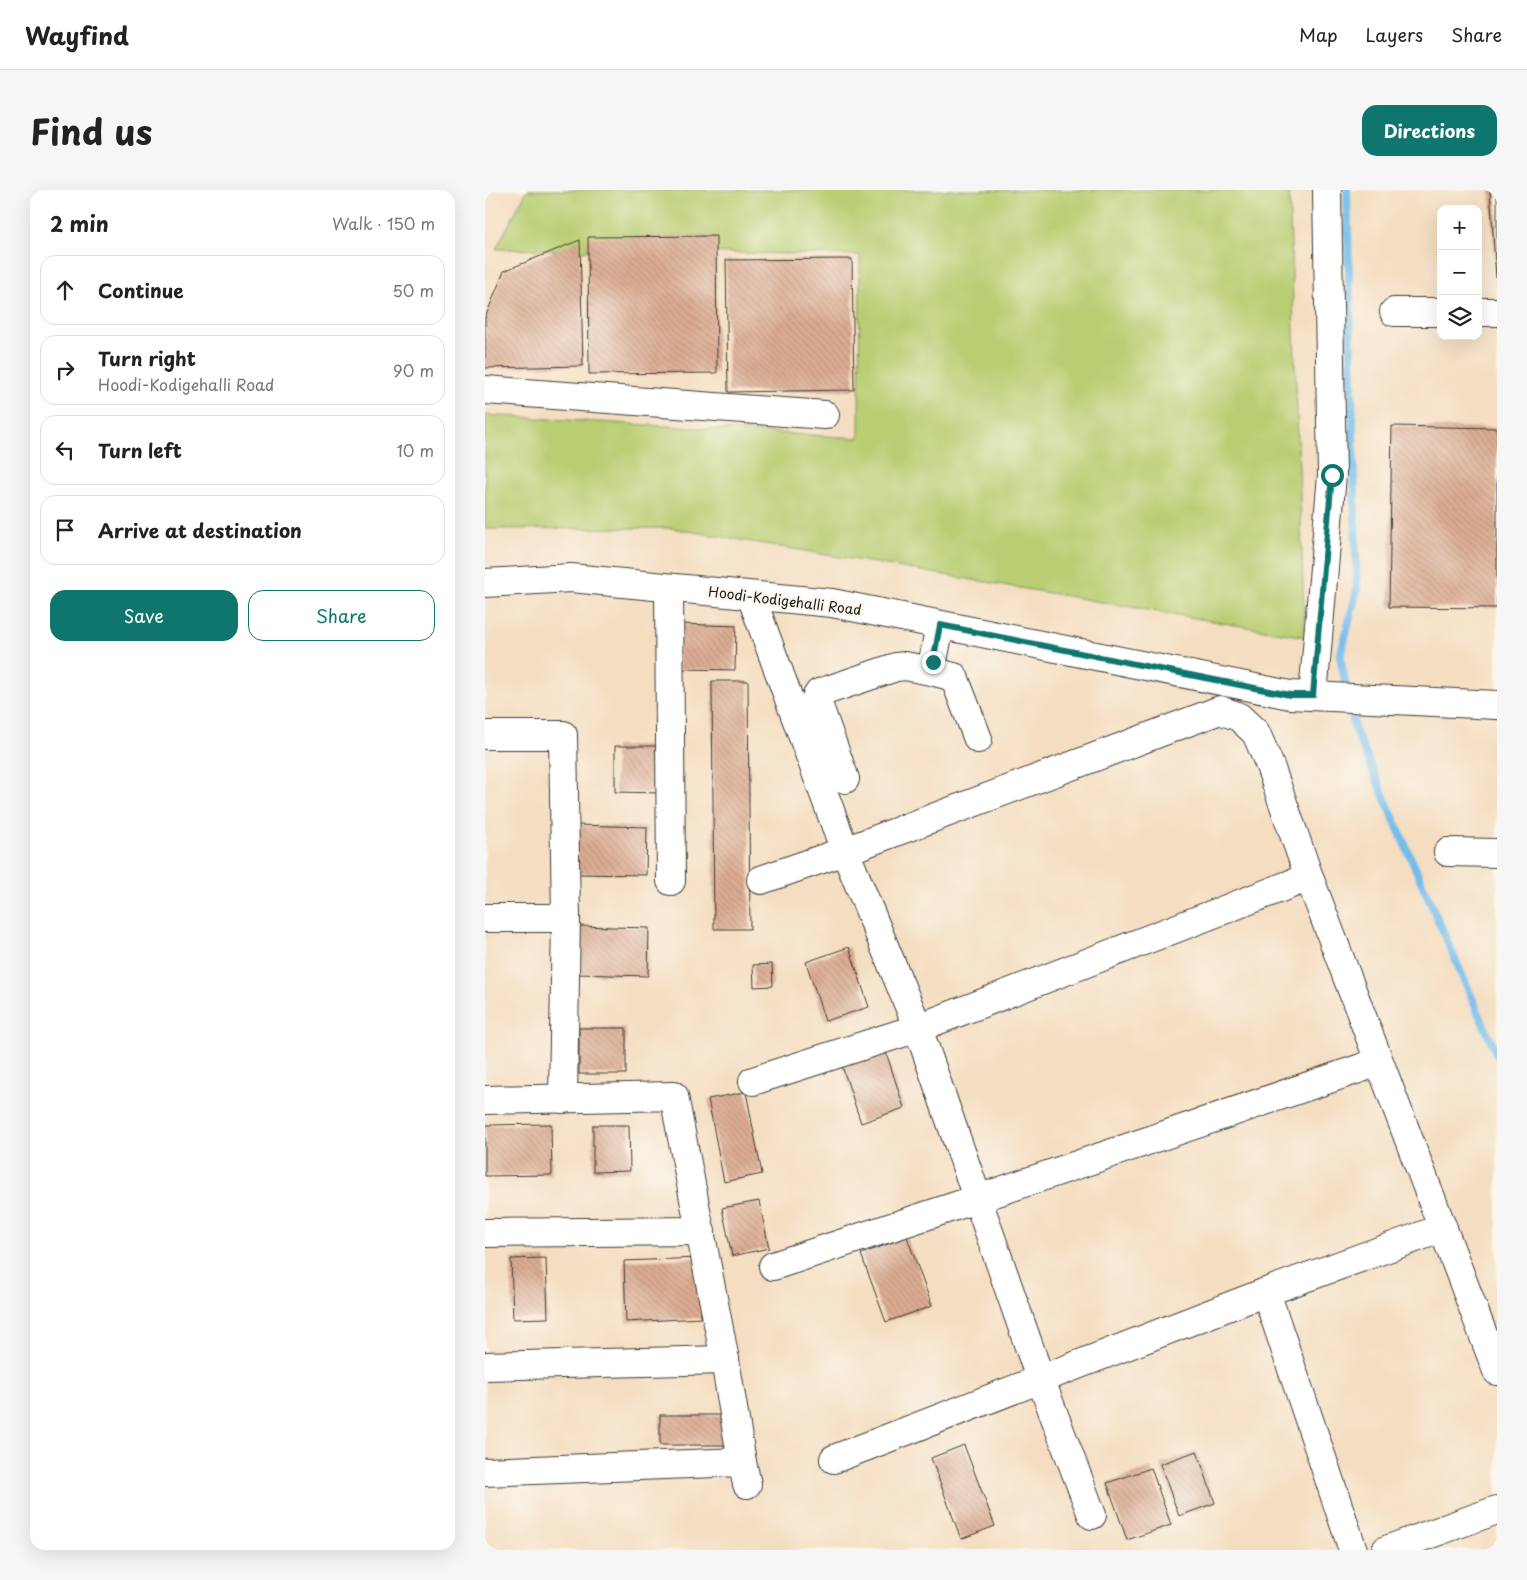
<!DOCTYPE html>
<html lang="en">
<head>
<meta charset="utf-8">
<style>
	body { margin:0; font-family:"Playpen Sans",sans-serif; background:#f6f6f6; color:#222 }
	.controls { position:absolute; right:15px; top:15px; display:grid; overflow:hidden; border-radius:10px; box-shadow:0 5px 20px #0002 }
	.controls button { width:45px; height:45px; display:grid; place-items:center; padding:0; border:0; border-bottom:1px solid #e0e0e0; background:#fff; color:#222; font:25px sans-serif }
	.stop { position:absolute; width:15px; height:15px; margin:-11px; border:4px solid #0f766e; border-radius:50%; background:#fff }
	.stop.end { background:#0f766e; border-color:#fff; box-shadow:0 1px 5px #0008 }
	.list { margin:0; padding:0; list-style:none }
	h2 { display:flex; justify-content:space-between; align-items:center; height:65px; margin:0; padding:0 20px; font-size:21px }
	h2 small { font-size:16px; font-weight:400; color:#767676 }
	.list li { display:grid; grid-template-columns:32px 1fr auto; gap:15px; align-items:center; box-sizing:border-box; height:70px; margin:0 10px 10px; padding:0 10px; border:1px solid #e0e0e0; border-radius:15px }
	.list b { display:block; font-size:19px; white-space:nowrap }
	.list p { margin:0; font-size:16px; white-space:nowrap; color:#767676 }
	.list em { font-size:16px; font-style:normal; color:#767676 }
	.actions { display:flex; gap:10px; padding:15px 20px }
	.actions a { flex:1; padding:11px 0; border:1px solid #0f766e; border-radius:15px; text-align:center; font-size:18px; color:#0f766e }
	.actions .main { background:#0f766e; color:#fff }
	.icon { flex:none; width:28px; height:28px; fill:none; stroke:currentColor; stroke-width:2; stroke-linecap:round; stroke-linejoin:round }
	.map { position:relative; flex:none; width:1012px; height:1360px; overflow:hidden; border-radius:15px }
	header { display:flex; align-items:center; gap:30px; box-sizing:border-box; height:70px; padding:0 25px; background:#fff; border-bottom:1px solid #e0e0e0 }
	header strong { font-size:24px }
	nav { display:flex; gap:28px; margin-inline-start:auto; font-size:18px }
	.intro { display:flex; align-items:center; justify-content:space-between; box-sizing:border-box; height:120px; padding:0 30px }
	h1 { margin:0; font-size:35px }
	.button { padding:12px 22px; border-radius:15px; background:#0f766e; color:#fff; font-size:18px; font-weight:700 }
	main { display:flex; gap:30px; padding:0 30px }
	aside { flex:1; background:#fff; border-radius:15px; box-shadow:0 5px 20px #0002 }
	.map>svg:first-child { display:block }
	.green { fill:#b9ce73; stroke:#6a7548 }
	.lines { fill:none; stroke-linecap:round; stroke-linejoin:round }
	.stream { stroke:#72bdeb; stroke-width:8 }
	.building { fill:url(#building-back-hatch) }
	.minor-casing { stroke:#3c3935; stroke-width:30 }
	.minor { stroke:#fff; stroke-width:28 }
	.route { stroke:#0f766e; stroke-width:6 }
	.labels { text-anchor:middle; stroke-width:5; stroke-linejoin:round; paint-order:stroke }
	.street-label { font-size:14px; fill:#1c1c1c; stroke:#fbf7ec }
</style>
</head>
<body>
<header>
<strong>Wayfind</strong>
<nav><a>Map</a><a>Layers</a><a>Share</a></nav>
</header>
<div class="intro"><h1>Find us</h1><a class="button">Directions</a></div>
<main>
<aside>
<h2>2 min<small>Walk · 150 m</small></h2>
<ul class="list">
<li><svg class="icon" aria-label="ahead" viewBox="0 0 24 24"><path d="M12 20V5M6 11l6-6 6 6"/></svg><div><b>Continue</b></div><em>50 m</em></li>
<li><svg class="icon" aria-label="right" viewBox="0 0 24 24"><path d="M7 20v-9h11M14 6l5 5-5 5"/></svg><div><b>Turn right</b><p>Hoodi-Kodigehalli Road</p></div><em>90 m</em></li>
<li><svg class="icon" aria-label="left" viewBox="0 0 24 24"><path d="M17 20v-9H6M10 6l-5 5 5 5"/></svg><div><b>Turn left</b></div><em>10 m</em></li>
<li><svg class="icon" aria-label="arrive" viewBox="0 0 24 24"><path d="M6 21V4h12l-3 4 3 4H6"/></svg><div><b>Arrive at destination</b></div></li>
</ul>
<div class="actions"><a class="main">Save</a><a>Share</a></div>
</aside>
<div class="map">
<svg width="1012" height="1360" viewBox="0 0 1012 1360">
	<defs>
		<pattern id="building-back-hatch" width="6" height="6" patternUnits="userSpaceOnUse" patternTransform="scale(1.25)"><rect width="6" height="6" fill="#dbac92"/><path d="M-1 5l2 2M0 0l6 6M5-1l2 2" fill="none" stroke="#bb937d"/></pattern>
	</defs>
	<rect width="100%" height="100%" fill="#fbf7ec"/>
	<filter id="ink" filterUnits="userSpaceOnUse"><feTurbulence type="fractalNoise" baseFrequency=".02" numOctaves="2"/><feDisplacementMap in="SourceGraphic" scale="10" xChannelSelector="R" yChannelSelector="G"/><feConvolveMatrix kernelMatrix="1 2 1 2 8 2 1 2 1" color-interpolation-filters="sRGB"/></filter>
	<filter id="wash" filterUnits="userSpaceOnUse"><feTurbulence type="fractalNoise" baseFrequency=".0096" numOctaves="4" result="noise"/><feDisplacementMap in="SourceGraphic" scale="20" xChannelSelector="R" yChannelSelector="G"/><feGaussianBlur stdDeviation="1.12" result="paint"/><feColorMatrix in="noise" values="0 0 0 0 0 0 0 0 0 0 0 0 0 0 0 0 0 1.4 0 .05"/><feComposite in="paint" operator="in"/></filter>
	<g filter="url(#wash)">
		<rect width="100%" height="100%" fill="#f4ddc0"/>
		<!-- green -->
		<polygon class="green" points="42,0 804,0 820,447 186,338 0,339 0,225 374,248 375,65 11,59"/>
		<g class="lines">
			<!-- stream -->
			<polyline class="stream" points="862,0 872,400 855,467 870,540 1012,865"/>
		</g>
		<g id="blocks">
			<!-- building -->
			<g class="building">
				<polygon points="1005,0 1012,0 1012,86 1011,87"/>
				<polygon points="231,46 232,183 104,184 103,47"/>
				<polygon points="95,50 98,176 0,178 0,128 19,81"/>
				<polygon points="367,69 369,200 243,202 241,70"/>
				<polygon points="907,236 1012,238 1012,418 904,417"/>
				<polygon points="194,434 251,436 250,480 194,479"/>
				<polygon points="227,491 263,491 265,739 229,739"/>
				<polygon points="130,556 177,556 177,603 130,602"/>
				<polygon points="91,635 162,637 161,685 90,684"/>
				<polygon points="93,736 164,738 163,786 92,784"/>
				<polygon points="364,757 384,817 340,831 321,772"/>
				<polygon points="287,774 288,796 269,797 268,775"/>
				<rect x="94" y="838" width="47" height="46"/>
				<polygon points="400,859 419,918 376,933 356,873"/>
				<polygon points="261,902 277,984 239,992 223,909"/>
				<polygon points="66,934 67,985 0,986 0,935"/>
				<polygon points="108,935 144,935 145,981 108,982"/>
				<polygon points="274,1011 284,1058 247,1066 237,1018"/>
				<polygon points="422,1047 447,1116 401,1132 376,1064"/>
				<polygon points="61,1068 63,1128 28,1129 26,1069"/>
				<polygon points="214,1068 216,1128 141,1132 139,1071"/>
				<rect x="175" y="1225" width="66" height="30"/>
				<polygon points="479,1255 510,1336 476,1349 446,1268"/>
				<polygon points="712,1261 730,1313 694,1326 675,1274"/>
				<polygon points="666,1278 686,1335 642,1350 622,1293"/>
			</g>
		</g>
	</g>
	<g filter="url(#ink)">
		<use href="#blocks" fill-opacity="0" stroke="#3c3935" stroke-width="1"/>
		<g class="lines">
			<defs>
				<g id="minor">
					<polyline points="909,122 956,122"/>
					<polyline points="993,122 1012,122"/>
					<polyline points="0,200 340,225"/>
					<polyline points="0,393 86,388 347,413 805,505 1012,515"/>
					<polyline points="184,398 186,691"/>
					<polyline points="266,406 360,661 433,838 555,1188 607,1325"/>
					<polyline points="455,435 446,481 469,487 493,549"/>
					<polyline points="828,505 847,285 842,0"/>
					<polyline points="0,545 78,545 81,728 78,909"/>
					<polyline points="360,589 331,508 334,503 411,477 420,476 446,481"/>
					<polyline points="963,662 1012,663"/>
					<polyline points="276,690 360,661 735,520 754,527 771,543 785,576 824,687 1012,1181"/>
					<polyline points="0,728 81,728"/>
					<polyline points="268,891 433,838 824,687"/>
					<polyline points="0,910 189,906 240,1170 257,1272 262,1294"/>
					<polyline points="0,1043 216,1041"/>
					<polyline points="288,1076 492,1009 894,872"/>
					<polyline points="781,1102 868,1360"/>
					<polyline points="0,1176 240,1170"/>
					<polyline points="349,1269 781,1102 958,1038"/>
					<polyline points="0,1282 257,1272"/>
					<polyline points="901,1360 1012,1320"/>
				</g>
			</defs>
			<!-- minor casing -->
			<use href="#minor" class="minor-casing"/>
			<!-- minor -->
			<use href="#minor" class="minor"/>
		</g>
	</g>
	<g class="lines" filter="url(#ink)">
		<!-- route -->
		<polyline class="route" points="448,472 455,435 805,505 828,505 847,285"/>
	</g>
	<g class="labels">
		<!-- street labels -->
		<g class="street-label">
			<text transform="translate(300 411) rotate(7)" y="5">Hoodi-Kodigehalli Road</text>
		</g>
	</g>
</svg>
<div class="controls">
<button>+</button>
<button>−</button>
<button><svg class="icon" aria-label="layers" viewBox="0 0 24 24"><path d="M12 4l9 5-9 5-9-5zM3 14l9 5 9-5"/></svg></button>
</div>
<div class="stop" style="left:847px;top:285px"></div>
<div class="stop end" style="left:448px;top:472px"></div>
</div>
</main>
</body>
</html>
